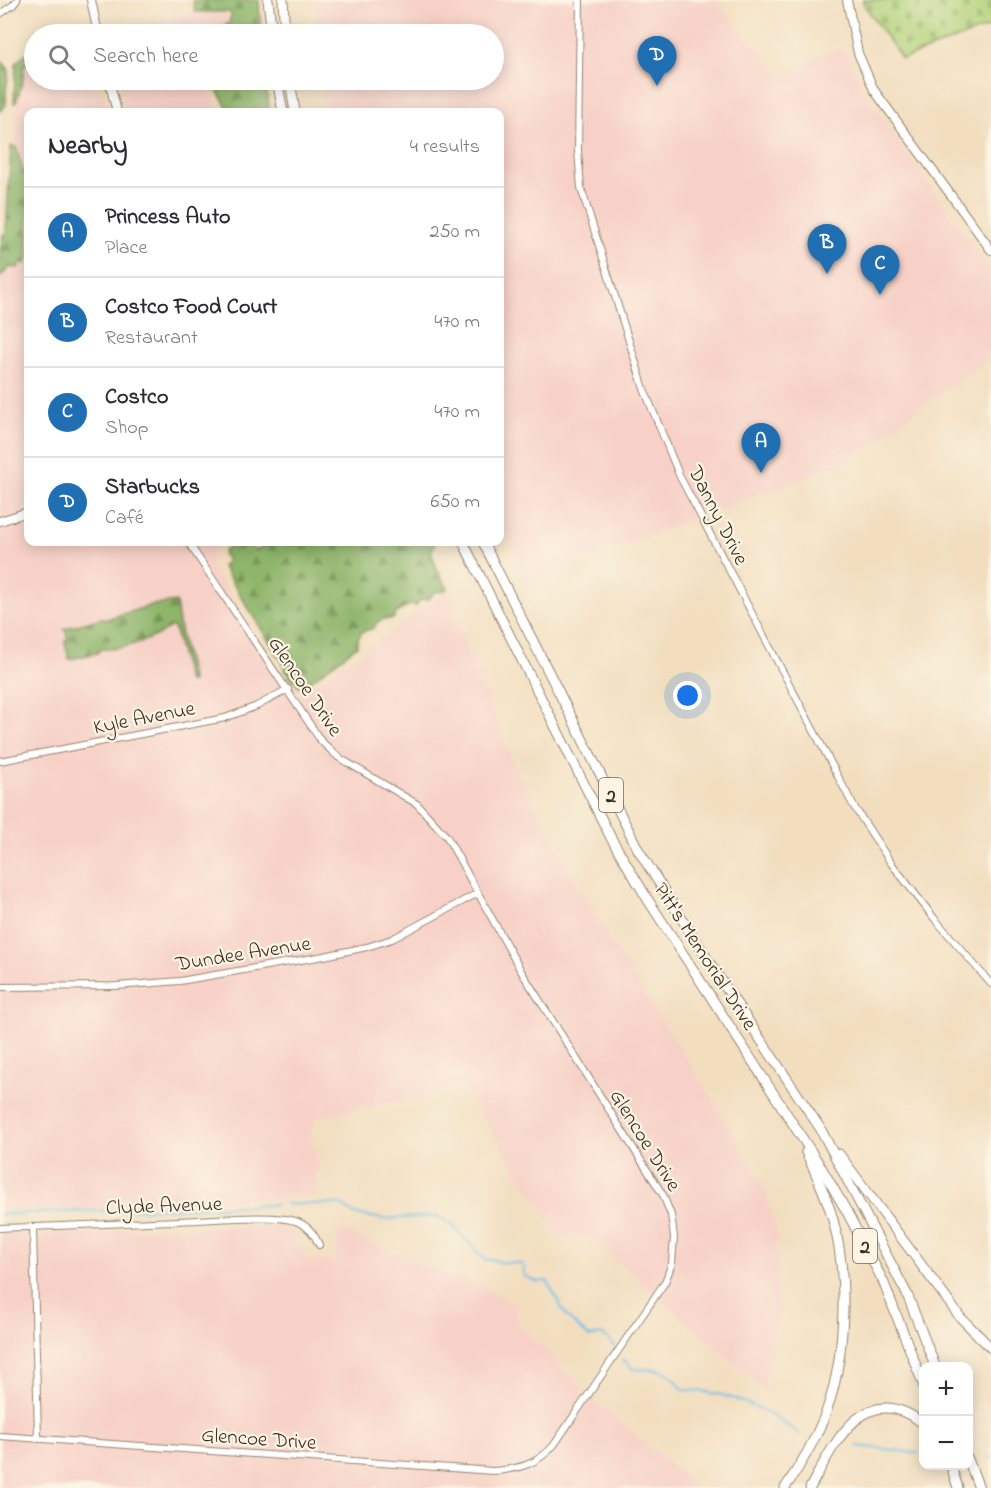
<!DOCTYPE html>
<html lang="en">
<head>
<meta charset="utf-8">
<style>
	body { margin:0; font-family:"Indie Flower",sans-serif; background:#f7f7f7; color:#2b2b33 }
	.controls { position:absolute; right:18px; bottom:18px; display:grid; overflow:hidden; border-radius:12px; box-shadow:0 3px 15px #0003 }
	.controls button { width:54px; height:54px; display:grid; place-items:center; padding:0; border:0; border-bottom:2px solid #e1e1e2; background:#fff; color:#2b2b33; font:30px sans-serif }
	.you { position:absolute; left:688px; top:696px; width:21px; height:21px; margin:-15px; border:4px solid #fff; border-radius:50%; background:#1a73e8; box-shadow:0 0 0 9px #1a73e833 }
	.badge { display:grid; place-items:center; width:39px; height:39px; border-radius:50%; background:#1f6fb2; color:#fff; font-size:20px; font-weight:700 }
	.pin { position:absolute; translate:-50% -50px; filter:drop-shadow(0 2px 3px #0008) }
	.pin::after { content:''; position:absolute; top:32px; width:21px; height:18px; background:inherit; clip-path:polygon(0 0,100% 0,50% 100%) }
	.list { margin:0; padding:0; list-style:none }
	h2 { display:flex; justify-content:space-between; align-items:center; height:78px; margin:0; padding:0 24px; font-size:26px }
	h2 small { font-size:20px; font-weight:400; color:#7c7c81 }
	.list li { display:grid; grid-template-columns:39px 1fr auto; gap:18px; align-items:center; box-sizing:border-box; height:90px; padding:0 24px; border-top:2px solid #e1e1e2 }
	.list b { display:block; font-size:22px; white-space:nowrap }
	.list p { margin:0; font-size:20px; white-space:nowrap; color:#7c7c81 }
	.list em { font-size:20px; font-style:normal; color:#7c7c81 }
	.icon { flex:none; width:33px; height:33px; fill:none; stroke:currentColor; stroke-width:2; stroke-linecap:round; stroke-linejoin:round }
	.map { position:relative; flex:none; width:991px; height:1488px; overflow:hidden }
	.search { position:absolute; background:#fff; box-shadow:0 3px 15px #0003; left:24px; top:24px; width:480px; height:66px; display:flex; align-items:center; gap:15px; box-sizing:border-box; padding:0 21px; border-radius:33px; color:#7c7c81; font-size:22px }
	.panel { position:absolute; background:#fff; box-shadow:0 3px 15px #0003; left:24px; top:108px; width:480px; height:438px; border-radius:12px }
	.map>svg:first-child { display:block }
	.built { fill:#f7d1c7 }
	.forest { fill:url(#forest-firs); stroke:#647044; stroke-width:1.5 }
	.cemetery { fill:url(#cemetery-stones); stroke:#777e4c; stroke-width:1.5 }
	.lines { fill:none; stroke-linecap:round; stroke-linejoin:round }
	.stream { stroke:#6abde6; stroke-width:2 }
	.minor-casing { stroke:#96846e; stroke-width:8 }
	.major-casing { stroke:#96846e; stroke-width:10 }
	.highway-casing { stroke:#96846e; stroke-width:11 }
	.minor { stroke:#fff; stroke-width:6 }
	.major { stroke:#fff; stroke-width:8 }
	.highway { stroke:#fff; stroke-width:9 }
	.labels { text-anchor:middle; stroke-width:4.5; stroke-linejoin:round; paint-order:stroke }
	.shield { fill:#fcf5e5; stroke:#75675a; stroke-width:1.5 }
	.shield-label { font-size:20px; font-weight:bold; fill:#3b2a1e }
	.street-label { font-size:21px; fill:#3b2a1e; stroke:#fcf5e5 }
</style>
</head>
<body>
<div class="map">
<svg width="991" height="1488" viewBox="0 0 991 1488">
	<defs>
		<pattern id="forest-firs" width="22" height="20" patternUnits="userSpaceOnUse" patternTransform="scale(1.5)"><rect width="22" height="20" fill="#8eb56b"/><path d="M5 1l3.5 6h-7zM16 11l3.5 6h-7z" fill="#759357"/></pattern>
		<pattern id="cemetery-stones" width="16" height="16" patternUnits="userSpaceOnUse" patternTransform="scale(1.5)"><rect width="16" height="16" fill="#b3d37b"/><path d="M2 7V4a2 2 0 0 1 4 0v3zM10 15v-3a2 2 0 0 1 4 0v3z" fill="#9bb56a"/></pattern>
	</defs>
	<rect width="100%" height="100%" fill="#fcf5e5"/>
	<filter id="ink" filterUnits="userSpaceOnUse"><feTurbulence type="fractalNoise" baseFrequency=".0167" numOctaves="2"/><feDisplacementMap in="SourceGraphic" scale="12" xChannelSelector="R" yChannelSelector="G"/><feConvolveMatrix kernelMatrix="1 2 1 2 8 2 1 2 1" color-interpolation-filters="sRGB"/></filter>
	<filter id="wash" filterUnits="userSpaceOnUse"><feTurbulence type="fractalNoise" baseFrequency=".008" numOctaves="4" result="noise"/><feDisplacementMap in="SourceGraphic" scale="24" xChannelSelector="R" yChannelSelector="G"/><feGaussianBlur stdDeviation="1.35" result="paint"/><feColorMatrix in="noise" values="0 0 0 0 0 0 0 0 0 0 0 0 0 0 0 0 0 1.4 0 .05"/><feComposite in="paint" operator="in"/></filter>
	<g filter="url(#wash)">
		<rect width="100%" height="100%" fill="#f2debf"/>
		<!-- built -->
		<g class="built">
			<polygon points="318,0 714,0 771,65 782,80 824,53 834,49 842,49 848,55 850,64 869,101 991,271 991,357 847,462 527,580 500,521 500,112 326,112 321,80 494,80 494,34 316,34"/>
			<polygon points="191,12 229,14 230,34 110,34 117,30"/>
			<polygon points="34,62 34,80 89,80 92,89 101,86 108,112 28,112 28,173 25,174 16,147 18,128 15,106 23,80 24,64"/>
			<polygon points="119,80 208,80 205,81 220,112 126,112"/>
			<polygon points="10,267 28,268 28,542 228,542 212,552 211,567 298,695 358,655 446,592 507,750 566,866 635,979 717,1106 766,1194 776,1229 778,1308 764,1389 589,1237 559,1237 463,1086 317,1118 310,1132 319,1168 313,1195 132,1206 0,1211 0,277"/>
			<polygon points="287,1225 308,1261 336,1260 337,1228 384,1250 481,1287 516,1305 516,1321 593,1399 698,1488 0,1488 0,1233"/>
		</g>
		<!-- forest -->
		<g class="forest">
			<polygon points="193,0 259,0 261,34 237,34 237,30 234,29 232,33 225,33 225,24 229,24 231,15 230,12 195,12"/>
			<polygon points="34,49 34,62 24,64 23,80 16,102 14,103 16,63 24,55"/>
			<polygon points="3,62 9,70 6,90 6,105 0,111 0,63"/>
			<polygon points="228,80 265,80 270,112 229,112 222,98 216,89 209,89 206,82"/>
			<polygon points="11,146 16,147 24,173 28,173 28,260 26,260 26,264 21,262 18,268 10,267 0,277 0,251 3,235 6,232"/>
			<path d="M237 542H245L256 551 270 542H436L431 552C435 564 440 578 448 588L444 591 434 592 429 599 420 600 416 606 411 604 396 613 393 619H383L376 623 374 628 362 632 357 641V646L302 687H298L296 682 289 677V672H286L282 662 222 566 225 564 227 557 223 556 224 550Z"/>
			<path d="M176 602 180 630 192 682H188L174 627H170C156 639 118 651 100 649L97 653 69 659 65 643 68 637 64 629 101 618 107 619 152 605Z"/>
		</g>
		<!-- cemetery -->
		<polygon class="cemetery" points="863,0 991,0 991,26 902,59 864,5"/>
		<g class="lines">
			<!-- stream -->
			<g class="stream">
				<path d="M286 1204H340L354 1214 384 1219 438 1216 451 1224 485 1260 493 1259C501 1266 513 1260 523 1265L524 1276 538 1282 547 1281 567 1317 589 1337 602 1334 615 1346"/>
				<polyline points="0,1214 276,1205"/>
				<path d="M623 1359 633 1369C646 1370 660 1367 671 1376 677 1380 679 1386 684 1390 727 1391 764 1407 798 1433"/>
				<polyline points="857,1446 918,1453"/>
				<polyline points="989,1457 991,1458"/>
			</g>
		</g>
	</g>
	<g filter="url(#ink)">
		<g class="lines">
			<defs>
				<g id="minor">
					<polyline points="580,0 578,151 581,188 644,389 680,477 853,805 891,863 934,918 991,984"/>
					<polyline points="0,14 13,5 17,0"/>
					<polyline points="0,761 225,718 257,706 288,689"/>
					<polyline points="0,987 117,986 180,981 324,956 367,947 392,939 478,893"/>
					<polyline points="33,1227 38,1438"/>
					<path d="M0 1228C66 1226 131 1223 197 1220 220 1219 278 1214 298 1222 308 1226 315 1235 319 1245"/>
					<path d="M0 1436 493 1471C518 1469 537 1465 554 1445L665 1282 672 1263 674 1237 671 1215 663 1195 521 971 447 837 417 804 338 757 321 741 188 542"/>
				</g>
				<g id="major">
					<polyline points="91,0 98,34"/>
					<polyline points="847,0 858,53 874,90 991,250"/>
					<polyline points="109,80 117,112"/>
					<polyline points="0,521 28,512"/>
				</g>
				<g id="highway">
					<polyline points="268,0 272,34"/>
					<polyline points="283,0 285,34"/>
					<polyline points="277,80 283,112"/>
					<polyline points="290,80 295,112"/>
					<polyline points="463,542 611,838 648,900 821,1167 847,1212 883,1281 924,1386"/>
					<polyline points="483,542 639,851 718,976 820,1128 907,1294 935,1366"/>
					<polyline points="839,1154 960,1317 991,1348"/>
					<polyline points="968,1459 979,1488"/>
					<polyline points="951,1466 958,1488"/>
					<path d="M785 1488C800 1466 813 1444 823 1420 846 1364 849 1278 833 1220 827 1197 816 1174 806 1152"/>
					<path d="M810 1488C834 1444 864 1377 924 1424"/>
				</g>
			</defs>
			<!-- minor casing -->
			<use href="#minor" class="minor-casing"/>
			<!-- major casing -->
			<use href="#major" class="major-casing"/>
			<!-- highway casing -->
			<use href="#highway" class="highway-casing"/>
			<!-- minor -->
			<use href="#minor" class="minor"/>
			<!-- major -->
			<use href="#major" class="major"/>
			<!-- highway -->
			<use href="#highway" class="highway"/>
		</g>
	</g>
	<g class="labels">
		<!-- shield labels -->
		<g class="shield">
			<rect x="599" y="778" width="24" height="34" rx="4.5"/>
			<rect x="853" y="1229" width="24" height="34" rx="4.5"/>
		</g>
		<g class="shield-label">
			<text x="611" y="802">2</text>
			<text x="865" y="1253">2</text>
		</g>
		<!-- street labels -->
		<g class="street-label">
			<text transform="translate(719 515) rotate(63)" y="7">Danny Drive</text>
			<text transform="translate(306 686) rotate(56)" y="7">Glencoe Drive</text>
			<text transform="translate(144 717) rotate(-11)" y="7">Kyle Avenue</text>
			<text transform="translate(243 953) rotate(-9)" y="7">Dundee Avenue</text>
			<text transform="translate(706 956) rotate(57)" y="7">Pitt's Memorial Drive</text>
			<text transform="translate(646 1140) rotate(58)" y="7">Glencoe Drive</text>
			<text transform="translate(164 1205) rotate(-2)" y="7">Clyde Avenue</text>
			<text transform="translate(259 1438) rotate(4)" y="7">Glencoe Drive</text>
		</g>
	</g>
</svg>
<div class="controls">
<button>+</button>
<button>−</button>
</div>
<div class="you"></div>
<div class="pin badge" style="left:761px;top:473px">A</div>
<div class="pin badge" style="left:827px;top:274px">B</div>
<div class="pin badge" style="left:880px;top:295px">C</div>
<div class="pin badge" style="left:657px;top:86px">D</div>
<div class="search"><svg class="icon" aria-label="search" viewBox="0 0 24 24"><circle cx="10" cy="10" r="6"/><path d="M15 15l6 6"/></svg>Search here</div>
<section class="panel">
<h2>Nearby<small>4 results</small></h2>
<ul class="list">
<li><span class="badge">A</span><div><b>Princess Auto</b><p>Place</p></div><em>250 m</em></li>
<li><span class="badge">B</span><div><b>Costco Food Court</b><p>Restaurant</p></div><em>470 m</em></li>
<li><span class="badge">C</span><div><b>Costco</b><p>Shop</p></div><em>470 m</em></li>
<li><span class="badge">D</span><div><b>Starbucks</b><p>Café</p></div><em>650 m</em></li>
</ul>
</section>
</div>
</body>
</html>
